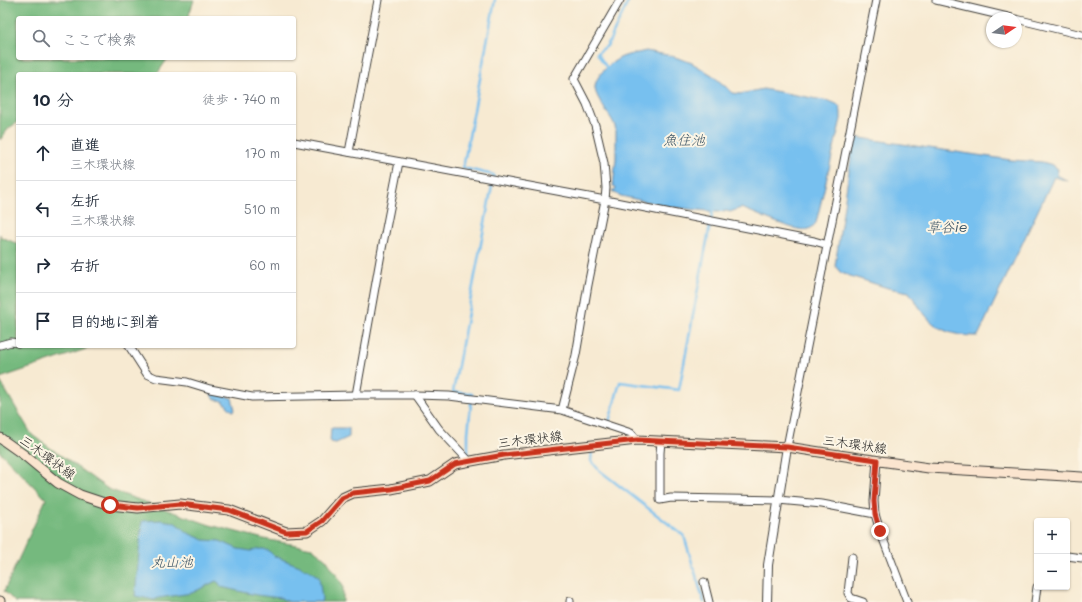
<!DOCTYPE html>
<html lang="ja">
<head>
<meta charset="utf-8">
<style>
	body { margin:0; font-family:Mali,"Klee One",sans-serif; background:#f2f2f3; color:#1f2937 }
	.controls { position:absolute; right:12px; bottom:12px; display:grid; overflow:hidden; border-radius:4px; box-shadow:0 1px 3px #0004 }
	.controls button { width:36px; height:36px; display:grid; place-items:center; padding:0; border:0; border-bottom:1px solid #e0e1e3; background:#fff; color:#1f2937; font:20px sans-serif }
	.compass { position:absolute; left:986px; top:12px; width:36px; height:36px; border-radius:50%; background:#fff; box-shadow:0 1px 3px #0004; rotate:77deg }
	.stop { position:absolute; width:12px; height:12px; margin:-9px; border:3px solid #c8321e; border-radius:50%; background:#fff }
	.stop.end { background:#c8321e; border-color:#fff; box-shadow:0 1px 4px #0008 }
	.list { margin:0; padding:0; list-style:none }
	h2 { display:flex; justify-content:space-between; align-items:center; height:52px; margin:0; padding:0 16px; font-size:17px }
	h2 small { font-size:13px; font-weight:400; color:#747a83 }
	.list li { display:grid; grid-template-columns:26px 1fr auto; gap:12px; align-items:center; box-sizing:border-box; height:56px; padding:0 16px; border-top:1px solid #e0e1e3 }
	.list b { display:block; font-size:15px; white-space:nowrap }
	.list p { margin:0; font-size:13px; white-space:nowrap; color:#747a83 }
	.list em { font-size:13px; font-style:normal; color:#747a83 }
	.icon { flex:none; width:22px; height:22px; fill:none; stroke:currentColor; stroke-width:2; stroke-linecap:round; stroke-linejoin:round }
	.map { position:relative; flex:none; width:1082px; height:602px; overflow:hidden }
	.search { position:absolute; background:#fff; box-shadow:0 1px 3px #0004; left:16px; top:16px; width:280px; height:44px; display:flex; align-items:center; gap:10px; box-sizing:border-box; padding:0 14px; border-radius:4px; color:#747a83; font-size:15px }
	.panel { position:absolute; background:#fff; box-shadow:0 1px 3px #0004; left:16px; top:72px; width:280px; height:276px; border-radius:4px }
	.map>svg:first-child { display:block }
	.forest { fill:#74b97e; stroke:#486a4d }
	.water { fill:#77c0ef; stroke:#4a6e86 }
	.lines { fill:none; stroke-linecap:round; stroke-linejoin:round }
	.stream { stroke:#77c0ef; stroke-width:2.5 }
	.minor-casing { stroke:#3d3b37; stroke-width:9 }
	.tertiary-casing { stroke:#3d3b37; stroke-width:10 }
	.secondary-casing { stroke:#3d3b37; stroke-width:11 }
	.minor { stroke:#fff; stroke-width:7 }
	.tertiary { stroke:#fff; stroke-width:8 }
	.secondary { stroke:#fbe5cf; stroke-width:9 }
	.route { stroke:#c8321e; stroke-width:5 }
	.labels { text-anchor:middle; stroke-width:4; stroke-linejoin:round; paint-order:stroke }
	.street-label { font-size:13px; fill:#1c1c1c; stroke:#fcf5e5 }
	.water-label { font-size:14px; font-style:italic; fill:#3c5566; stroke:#fcf5e5 }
</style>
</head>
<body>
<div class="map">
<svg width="1082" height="602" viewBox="0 0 1082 602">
	<rect width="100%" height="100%" fill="#fcf5e5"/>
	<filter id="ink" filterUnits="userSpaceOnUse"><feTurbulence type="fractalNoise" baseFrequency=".025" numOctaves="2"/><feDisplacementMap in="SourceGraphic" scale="8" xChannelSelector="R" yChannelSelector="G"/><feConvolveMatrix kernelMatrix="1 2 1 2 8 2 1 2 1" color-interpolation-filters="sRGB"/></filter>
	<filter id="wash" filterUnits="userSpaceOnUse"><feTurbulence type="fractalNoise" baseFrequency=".012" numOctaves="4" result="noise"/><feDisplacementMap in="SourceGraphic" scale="16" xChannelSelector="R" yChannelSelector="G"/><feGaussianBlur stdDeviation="0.9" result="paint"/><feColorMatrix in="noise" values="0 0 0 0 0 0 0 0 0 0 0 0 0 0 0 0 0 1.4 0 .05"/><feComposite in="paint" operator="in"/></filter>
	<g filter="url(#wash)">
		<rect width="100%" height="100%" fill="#f7ead2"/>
		<!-- forest -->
		<g class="forest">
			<polygon points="0,0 194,0 188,18 18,18 18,58 168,58 157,74 18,74 18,122 9,128 0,140"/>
			<polygon points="0,234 1,237 18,244 18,346 95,346 0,378"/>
			<polygon points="0,381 32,435 108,489 210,525 264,539 312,548 326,559 343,585 343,602 15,602 4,591 46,499 0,452"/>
		</g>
		<!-- water -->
		<g class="water">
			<path d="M646 51 672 56 692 63 712 75 733 93 740 94 763 89 829 101C841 105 841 107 841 119L816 223C814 225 812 228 809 229 797 234 754 212 741 208L730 212 727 211 717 212 671 207 621 196 613 192 612 190H615L616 187 613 186 616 159V131C615 121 607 114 603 106 600 101 596 95 595 89 594 76 611 62 622 57 629 54 639 53 646 51Z"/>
			<path d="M854 137 1011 160 1042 162 1053 165 1058 169 1057 175 1068 181 1054 177 978 336C963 336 946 334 934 324 925 317 916 302 909 292L888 288 841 273 835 266Z"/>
			<path d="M213 393 232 398 235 410 233 411C229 409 227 405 224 402 218 399 213 401 211 394Z"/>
			<polygon points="331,428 349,428 349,437 336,443 330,442"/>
			<polygon points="161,520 174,522 190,534 204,540 220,541 238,549 245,550 251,551 257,549 264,549 269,551 274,556 279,558 300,566 302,568 307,569 319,577 322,599 321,602 289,602 280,598 256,595 221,587 219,583 216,581 192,593 159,598 154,600 135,596 142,521"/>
		</g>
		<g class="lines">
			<!-- stream -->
			<g class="stream">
				<polyline points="607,68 597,53 607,46 629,0"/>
				<polyline points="609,422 620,382 679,390 713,209"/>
				<polyline points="592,449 591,461 599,470 684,536 704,602"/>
				<polyline points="468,456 468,433 472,394 453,392 494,175 463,168 495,0"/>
			</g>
		</g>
	</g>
	<g filter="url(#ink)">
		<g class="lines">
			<defs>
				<g id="minor">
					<polyline points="936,0 1012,18"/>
					<polyline points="1016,19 1082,35"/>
					<polyline points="294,142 605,200 814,241 828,245"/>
					<polyline points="349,152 378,0"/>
					<polyline points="0,345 11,342 18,343"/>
					<polyline points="129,346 147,374 156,378 187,382 210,389 252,397 356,395 415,395 449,396 562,410 631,433 637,440"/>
					<polyline points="356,395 381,254 399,162"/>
					<polyline points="415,395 439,429 469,461"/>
					<polyline points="562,410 576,355 588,285 605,200 606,188 604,163 595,125 587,104 574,79 620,0"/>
					<polyline points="661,441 660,453 660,500 671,498 778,500 822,504 875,514"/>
					<polyline points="787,447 876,0"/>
					<polyline points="877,460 874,501 875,514 880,531 907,602"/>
					<polyline points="1067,556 1082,558"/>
					<polyline points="852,557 848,593 851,598 863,602"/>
					<polyline points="704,582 709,602"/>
					<polyline points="570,601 570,602"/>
					<polyline points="1035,602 1037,587"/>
				</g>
				<polyline id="tertiary" points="767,602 768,565 787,447"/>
				<g id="secondary">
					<polyline points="0,438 24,455 58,483 80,495 110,505 138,508 180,504 229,510 286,532 307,531 322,521 342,498 353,493 391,489 430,481 455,464 504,455 637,440 787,447 852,457 929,468 1082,477"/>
					<polyline points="0,601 0,602"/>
				</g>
			</defs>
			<!-- minor casing -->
			<use href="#minor" class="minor-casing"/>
			<!-- tertiary casing -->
			<use href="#tertiary" class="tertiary-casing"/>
			<!-- secondary casing -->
			<use href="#secondary" class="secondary-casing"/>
			<!-- minor -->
			<use href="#minor" class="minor"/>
			<!-- tertiary -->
			<use href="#tertiary" class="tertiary"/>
			<!-- secondary -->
			<use href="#secondary" class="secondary"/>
		</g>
	</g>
	<g class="lines" filter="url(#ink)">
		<!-- route -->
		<polyline class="route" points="110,505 138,508 180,504 229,510 286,532 307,531 322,521 342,498 353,493 391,489 430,481 455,464 504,455 637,440 787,447 877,460 874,501 875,514 880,531"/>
	</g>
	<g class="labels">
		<!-- street labels -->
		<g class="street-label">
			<text transform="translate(530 439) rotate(-7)" y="5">三木環状線</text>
			<text transform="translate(855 444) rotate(8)" y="5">三木環状線</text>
			<text transform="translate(48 457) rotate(36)" y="5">三木環状線</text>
		</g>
		<!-- water labels -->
		<g class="water-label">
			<text x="684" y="145">魚住池</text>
			<text x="947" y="232">草谷ie</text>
			<text x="172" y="567">丸山池</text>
		</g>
	</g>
</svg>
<div class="controls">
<button>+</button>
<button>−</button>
</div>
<svg class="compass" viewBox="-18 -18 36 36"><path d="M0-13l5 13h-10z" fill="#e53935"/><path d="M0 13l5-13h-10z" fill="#747a83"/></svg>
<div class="stop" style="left:110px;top:505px"></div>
<div class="stop end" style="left:880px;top:531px"></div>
<div class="search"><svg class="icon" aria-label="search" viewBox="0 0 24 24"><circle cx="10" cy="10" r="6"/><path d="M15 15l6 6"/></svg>ここで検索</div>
<section class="panel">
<h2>10 分<small>徒歩 · 740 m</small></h2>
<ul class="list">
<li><svg class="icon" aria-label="ahead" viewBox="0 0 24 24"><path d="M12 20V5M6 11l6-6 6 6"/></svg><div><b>直進</b><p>三木環状線</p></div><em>170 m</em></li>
<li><svg class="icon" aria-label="left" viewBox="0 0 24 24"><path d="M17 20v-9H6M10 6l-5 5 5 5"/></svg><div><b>左折</b><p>三木環状線</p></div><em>510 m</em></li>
<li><svg class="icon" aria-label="right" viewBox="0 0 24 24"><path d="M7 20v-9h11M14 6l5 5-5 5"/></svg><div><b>右折</b></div><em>60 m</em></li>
<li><svg class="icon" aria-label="arrive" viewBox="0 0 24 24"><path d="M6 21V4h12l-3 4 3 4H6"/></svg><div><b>目的地に到着</b></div></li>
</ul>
</section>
</div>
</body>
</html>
